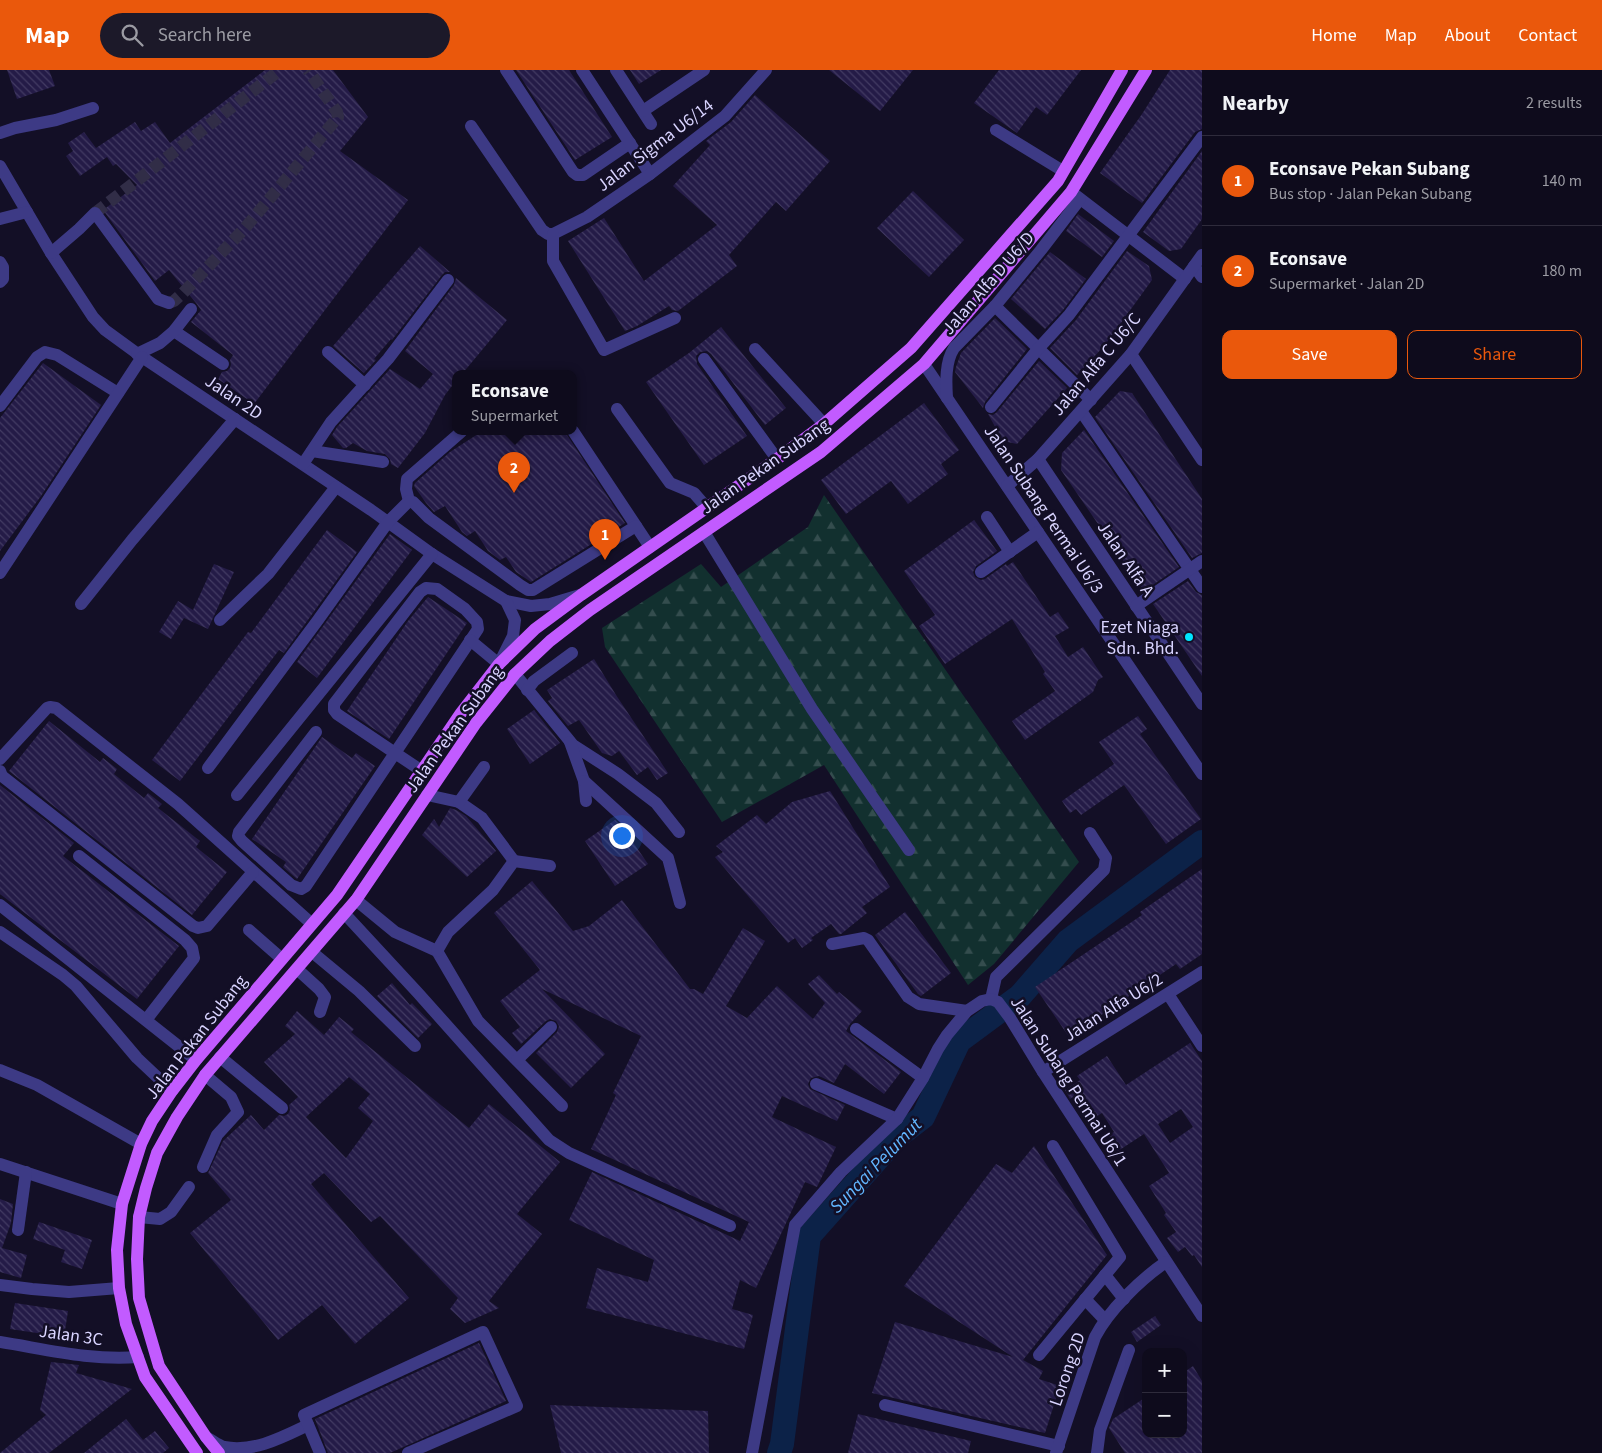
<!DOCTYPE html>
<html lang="en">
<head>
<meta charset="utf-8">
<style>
	body { margin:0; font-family:"Source Sans 3",sans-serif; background:#1c1929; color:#f1f3f6 }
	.controls { position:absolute; right:15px; bottom:15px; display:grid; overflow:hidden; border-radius:10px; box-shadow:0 5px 20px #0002 }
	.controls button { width:45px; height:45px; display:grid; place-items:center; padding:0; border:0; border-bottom:1px solid #2e2b3b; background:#0e0b1c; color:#f1f3f6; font:25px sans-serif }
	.you { position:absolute; left:621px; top:765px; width:18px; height:18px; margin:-12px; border:4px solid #fff; border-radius:50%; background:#1a73e8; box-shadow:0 0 0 8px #1a73e833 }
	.badge { display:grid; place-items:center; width:32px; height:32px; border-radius:50%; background:#ea580c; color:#fff; font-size:16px; font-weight:700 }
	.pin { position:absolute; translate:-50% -41px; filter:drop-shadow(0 1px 2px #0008) }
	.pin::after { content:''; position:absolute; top:26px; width:18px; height:15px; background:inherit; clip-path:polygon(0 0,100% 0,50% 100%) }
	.popup { position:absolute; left:452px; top:300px; width:125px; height:65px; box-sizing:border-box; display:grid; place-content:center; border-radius:10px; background:#0e0b1c; filter:drop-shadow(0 1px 4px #0005); font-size:16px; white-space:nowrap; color:#9b9ba3 }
	.popup b { font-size:19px; color:#f1f3f6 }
	.popup::after { content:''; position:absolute; left:50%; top:100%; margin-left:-10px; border:10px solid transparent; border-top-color:#0e0b1c }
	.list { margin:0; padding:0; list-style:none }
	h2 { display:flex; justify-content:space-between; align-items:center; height:65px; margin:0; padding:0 20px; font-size:21px }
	h2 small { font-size:16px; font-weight:400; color:#9b9ba3 }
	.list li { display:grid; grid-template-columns:32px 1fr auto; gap:15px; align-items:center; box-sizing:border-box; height:90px; padding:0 20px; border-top:1px solid #2e2b3b }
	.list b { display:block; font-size:19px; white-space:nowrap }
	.list p { margin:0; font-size:16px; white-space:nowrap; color:#9b9ba3 }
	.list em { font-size:16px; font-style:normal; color:#9b9ba3 }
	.actions { display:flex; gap:10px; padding:15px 20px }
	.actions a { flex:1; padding:11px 0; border:1px solid #ea580c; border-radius:10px; text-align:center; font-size:18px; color:#ea580c }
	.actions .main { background:#ea580c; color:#fff }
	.icon { flex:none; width:28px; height:28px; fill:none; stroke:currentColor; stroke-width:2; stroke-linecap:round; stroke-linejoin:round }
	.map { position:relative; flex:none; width:1202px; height:1383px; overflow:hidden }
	header { display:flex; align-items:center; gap:30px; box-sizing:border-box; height:70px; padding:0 25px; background:#ea580c; color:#fff }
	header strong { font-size:24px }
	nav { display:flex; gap:28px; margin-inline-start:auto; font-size:18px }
	.search { width:350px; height:45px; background:#1c1929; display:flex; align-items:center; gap:12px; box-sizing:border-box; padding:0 18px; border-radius:28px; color:#9b9ba3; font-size:19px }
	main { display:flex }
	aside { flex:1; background:#0e0b1c }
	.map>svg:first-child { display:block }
	.forest { fill:url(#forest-firs) }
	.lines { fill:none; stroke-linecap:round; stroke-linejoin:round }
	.river { stroke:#0c2248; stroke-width:24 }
	.building { fill:url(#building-back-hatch); fill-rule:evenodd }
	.minor-tunnel { stroke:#312d47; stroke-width:12; stroke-dasharray:12 6; stroke-linecap:butt }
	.minor { stroke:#3d3a85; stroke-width:12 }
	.major { stroke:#c25bff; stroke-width:12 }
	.poi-dot { fill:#00e5ff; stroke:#130f26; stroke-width:2 }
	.labels { text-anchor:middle; stroke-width:5; stroke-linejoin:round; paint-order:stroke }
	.street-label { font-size:18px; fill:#d9d4ff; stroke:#130f26 }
	.poi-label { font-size:18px; fill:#d9d4ff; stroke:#130f26; text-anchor:end }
	.water-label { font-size:19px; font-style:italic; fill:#62b6ff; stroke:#130f26 }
</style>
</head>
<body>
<header>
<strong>Map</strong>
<div class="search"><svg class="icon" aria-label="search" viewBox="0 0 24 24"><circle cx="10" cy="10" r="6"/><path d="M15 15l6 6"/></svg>Search here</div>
<nav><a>Home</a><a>Map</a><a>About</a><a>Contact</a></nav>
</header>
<main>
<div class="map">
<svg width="1202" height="1383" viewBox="0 0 1202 1383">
	<defs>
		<pattern id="forest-firs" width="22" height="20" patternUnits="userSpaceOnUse" patternTransform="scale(1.25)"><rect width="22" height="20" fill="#12302f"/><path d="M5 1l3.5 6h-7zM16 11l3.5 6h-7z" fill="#344d4e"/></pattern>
		<pattern id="building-back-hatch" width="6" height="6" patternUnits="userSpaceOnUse" patternTransform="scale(1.25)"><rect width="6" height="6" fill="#241b47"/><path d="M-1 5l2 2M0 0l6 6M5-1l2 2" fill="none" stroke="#433b63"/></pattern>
	</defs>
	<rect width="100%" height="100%" fill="#130f26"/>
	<!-- forest -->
	<polygon class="forest" points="824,425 1079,792 994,894 968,915 824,695 722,752 605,577 602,558 701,494 721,517 808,457"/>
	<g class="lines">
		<!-- river -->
		<polyline class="river" points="779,1383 782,1374 809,1166 897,1067 923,1047 959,971 1020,926 1068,871 1202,772"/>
	</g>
	<!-- building -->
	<g class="building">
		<polygon points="7,0 49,0 55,16 17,29"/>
		<polygon points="265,0 333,0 368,47 340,81 408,130 254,334 218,309 222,302 227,301 230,298 231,294 230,290 233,285 191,252 201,240 196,233 169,200 155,211 103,140 137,115 116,94 113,96 107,87 80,106 66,86 73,81 68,73 84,62 96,78 135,52 141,61 155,52 170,73"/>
		<polygon points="516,0 569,0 612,67 575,90"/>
		<polygon points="630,0 661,0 639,14"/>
		<polygon points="829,0 913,0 880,41"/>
		<polygon points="999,0 1081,0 1047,45 1036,37 1017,63 974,33"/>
		<polygon points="1170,0 1202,0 1202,59 1195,62 1142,133 1100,103 1142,44"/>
		<polygon points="755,25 830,91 786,141 776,132 729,185 737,196 678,241 672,240 669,236 637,256 625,261 568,171 604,148 644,211 717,155 673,116 710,75 706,71 731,52"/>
		<polygon points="1202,81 1202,149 1181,179 1169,181 1143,162"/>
		<polygon points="913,121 964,170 929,207 877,158"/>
		<polygon points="1078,144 1114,171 1102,187 1066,161"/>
		<polygon points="420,176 450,202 445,202 442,205 392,270 391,269 374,289 376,290 364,303 333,276"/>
		<polygon points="1127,181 1149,196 1152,210 1105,275 1077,305 1050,278 1076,250"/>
		<polygon points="1050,182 1086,209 1063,240 1045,259 1011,229"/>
		<polygon points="456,208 507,250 462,304 455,304 455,312 445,325 425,363 398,398 391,394 390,389 385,384 367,381 353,373 346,378 343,378 332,365 337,357 390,299 420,319 433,304 405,281 454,215"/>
		<polygon points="995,248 1027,279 985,332 983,338 955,302 956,297 961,283"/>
		<polygon points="721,257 786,338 765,355 711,284 707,281 700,282 696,286 697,294 747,366 704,395 646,312 689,283"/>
		<polygon points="1039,291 1067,318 1017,374 1003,371 988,344 993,345 997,342"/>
		<polygon points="43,293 101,335 41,426 0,481 0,348"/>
		<polygon points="1120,321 1132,323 1202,429 1202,483 1192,488 1095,347"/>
		<polygon points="924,333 959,380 941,394 948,404 908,434 891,411 846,444 821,410"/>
		<polygon points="1084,360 1179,497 1144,521 1061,400 1062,383"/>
		<polygon points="481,362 565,362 625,453 531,512 516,502 506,487 500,490 488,481 475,461 467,466 462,462 445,436 434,442 426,433 414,416 415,413 450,382"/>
		<polygon points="974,450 997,481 976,496 973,502 975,507 981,510 985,509 1006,494 1007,496 1013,492 1050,547 1058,542 1069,558 1055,566 1068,587 1083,577 1103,607 1098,610 1093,622 1025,670 1012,651 1055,621 1043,604 1045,602 1012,549 945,594 919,556 935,545 904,501"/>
		<polygon points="327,460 357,482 284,583 279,580 180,711 152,690 248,562 251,563"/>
		<polygon points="390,464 412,480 317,608 297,592"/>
		<polygon points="214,494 234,502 208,559 184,548 171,569 159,562 178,531 193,540"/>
		<polygon points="1188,511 1196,522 1202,525 1202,606 1153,534"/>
		<polygon points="428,527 467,553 389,669 347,641 408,551"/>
		<polygon points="594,589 616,625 668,703 657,710 648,697 637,705 619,681 612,686 602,683 579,650 568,656 548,631 552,628 547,620"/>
		<polygon points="534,640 560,673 530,694 507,659"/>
		<polygon points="1138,646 1147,659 1140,664 1201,749 1166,774 1124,715 1081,745 1076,739 1070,743 1062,731 1114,694 1099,672"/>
		<polygon points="49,651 100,692 103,688 117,699 114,704 144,728 148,723 162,734 158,738 200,771 196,777 227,802 192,845 9,701"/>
		<polygon points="322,667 352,688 356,683 375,696 297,809 283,797 286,792 252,769"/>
		<polygon points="0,715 74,773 63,786 179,876 137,929 0,824"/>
		<polygon points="830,721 890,817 862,837 867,843 841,864 839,864 831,854 811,868 813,870 802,878 795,868 788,873 715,787 723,782 716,776 757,745 766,754 792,732"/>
		<polygon points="450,738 456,740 466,746 496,781 467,807 422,765 434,749 439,757"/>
		<polygon points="615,750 624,759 648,794 615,816 585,771"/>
		<polygon points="1202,799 1202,884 1180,899 1176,894 1069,967 1035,917 1142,845 1140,842"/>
		<polygon points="532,811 573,861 589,856 622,830 690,919 694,919 703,924 743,858 765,871 726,936 747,948 777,916 813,949 825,933 808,914 819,905 837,924 839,922 862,941 850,954 846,961 901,1002 884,1024 845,994 834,1013 819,1006 811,1008 808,1014 810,1019 845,1035 837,1051 782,1026 772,1047 836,1077 817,1117 805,1112 756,1218 740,1210 732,1239 753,1245 744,1279 586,1238 597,1198 648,1212 654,1190 569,1150 592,1102 740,1171 749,1152 591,1079 616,1025 613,1023 641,966 542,919 605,984 571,1018 536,983 557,962 559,956 556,951 550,949 546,951 521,974 512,963 520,957 500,931 540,900 494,843"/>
		<polygon points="905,842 951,903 921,926 918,924 875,865"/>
		<polygon points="392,913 410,935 412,933 432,954 418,968 377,926"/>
		<path d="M297 941 324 965 339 947 354 959 351 962 469 1058 489 1034 560 1092 517 1144 542 1164 489 1231 499 1238 465 1253 450 1239 458 1228 380 1146 371 1152 324 1103 311 1114 409 1228 355 1274 322 1235 278 1270 190 1163 231 1130 208 1103 223 1071 251 1045 264 1060 279 1045 284 1046 288 1044 290 1040 289 1035 298 1027 264 992 295 964 285 956ZM349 1007 370 1024 358 1038 373 1051 346 1088 306 1047Z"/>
		<path d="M1190 973 1202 991V1197L1194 1185 1192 1186 1185 1177 1178 1182 1167 1168 1176 1162 1164 1145 1166 1143 1149 1116 1169 1103 1144 1064 1118 1081 1108 1065 1114 1062 1102 1043 1094 1048 1078 1024 1070 1029 1065 1020 1080 1010 1077 1006 1107 986 1126 1015ZM1181 1039 1193 1057 1170 1073 1158 1054Z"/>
		<polygon points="1034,1076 1107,1185 1023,1290 1043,1301 1039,1309 1060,1316 1045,1363 872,1323 895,1252 1013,1287 904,1216 996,1094 1012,1103"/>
		<polygon points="0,1129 13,1134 11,1153 2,1178 27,1185 21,1208 0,1202"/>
		<polygon points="39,1152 92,1170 82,1199 61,1192 65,1180 33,1169"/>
		<polygon points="15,1233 68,1241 64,1267 10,1259"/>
		<polygon points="1155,1246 1161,1255 1137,1272 1131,1262"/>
		<polygon points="479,1273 506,1331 390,1383 328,1383 315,1349"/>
		<polygon points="51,1292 79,1295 76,1303 132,1319 49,1383 0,1383 46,1345 40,1340"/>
		<polygon points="1193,1296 1202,1311 1202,1383 1125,1383 1109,1358 1113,1349 1146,1327 1146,1364 1183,1364 1183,1303"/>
		<polygon points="550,1335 708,1341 709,1383 561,1383"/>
		<polygon points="858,1344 971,1371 968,1383 848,1383"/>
		<polygon points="126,1349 143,1370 155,1361 169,1378 163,1383 84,1383"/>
	</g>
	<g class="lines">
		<!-- minor-tunnel -->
		<g class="minor-tunnel">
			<polyline points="95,143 280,0"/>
			<polyline points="169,233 174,231 183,223 245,158 338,47 337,42 308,0"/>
		</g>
		<!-- minor -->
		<g class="minor">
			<polyline points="506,0 573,102 577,105 583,105 630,73"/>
			<polyline points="582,0 650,104"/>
			<polyline points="616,0 651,54"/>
			<polyline points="643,41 704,0"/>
			<polyline points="471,56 542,160 548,164 553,164"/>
			<polyline points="996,60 1063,101"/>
			<polyline points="0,63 15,58 56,50 93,38"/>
			<polyline points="0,96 51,183 93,247 105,260 142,287 371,440 432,484 506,531 531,536 550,534 580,525"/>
			<polyline points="1074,124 1185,209"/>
			<polyline points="0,149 27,142"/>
			<polyline points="553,164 587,147 650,104 725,46 766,0"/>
			<polyline points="553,164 553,191 604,280 675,248"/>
			<polyline points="51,183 79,159 95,143 158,229 169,233"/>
			<polyline points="0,192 3,197 3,209 0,212"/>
			<polyline points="1194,196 1202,207"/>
			<polyline points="995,236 1091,330"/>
			<polyline points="174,261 223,294"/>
			<polyline points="755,279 824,354"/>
			<polyline points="328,282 365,315"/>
			<polyline points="137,284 160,273 174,261 191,239"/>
			<polyline points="1131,284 1202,390"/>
			<polyline points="704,289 777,389"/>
			<polyline points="924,294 1202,704"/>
			<path d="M947 328C946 312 945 292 954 278L995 236 1041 180 1080 129"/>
			<polyline points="0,336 37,287 45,282 57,285 118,323"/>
			<polyline points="991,337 1038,279 1069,245 1202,67"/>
			<polyline points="617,339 670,413 694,423 707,438"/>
			<polyline points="1081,341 1202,517"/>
			<polyline points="573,361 650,477"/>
			<polyline points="312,381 383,392"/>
			<polyline points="1038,389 1202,634"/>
			<polyline points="303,394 331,352 388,289 448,210"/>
			<polyline points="1007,416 1038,389 1131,284 1202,185"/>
			<polyline points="409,431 406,419 407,409 461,362"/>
			<polyline points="987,447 1010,482"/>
			<polyline points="704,462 812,639 909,780"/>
			<polyline points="981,502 1038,462"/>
			<polyline points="0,503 142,287"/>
			<polygon points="426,518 437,519 465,539 477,552 478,559 395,683 337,644 334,640 334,634 420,522"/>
			<polyline points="81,534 132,470 235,349"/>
			<polyline points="1136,536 1202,491"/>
			<polyline points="220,550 268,504 336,417"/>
			<polyline points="470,570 499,594 513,566 515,550 506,531"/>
			<polyline points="515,604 573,675 618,704 656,733 679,762"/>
			<polyline points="527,620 534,611 572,583"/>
			<polyline points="316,662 239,762 238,766 242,771 291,815 301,819 306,816 395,683 422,701"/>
			<polyline points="570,672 584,711 586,731"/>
			<polyline points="0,689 47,638 50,637 56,638 178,734 312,854"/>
			<polyline points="208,698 318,550 388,452 409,431 413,432 429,448 520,515 528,520 533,520 636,456"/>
			<polyline points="0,701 2,706 193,856 198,858 207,856 253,802"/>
			<polyline points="584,711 668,788 680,833"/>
			<polyline points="237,725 432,484"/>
			<polyline points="427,725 459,732 482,748 514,791"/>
			<polyline points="459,732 484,697"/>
			<polyline points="79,786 185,870 192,878 194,888 146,950"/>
			<polyline points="356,830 395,862 437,881 478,951 562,1036"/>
			<polyline points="0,835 196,990"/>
			<polyline points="344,843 418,923 549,1070 569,1083 730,1156"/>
			<polyline points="249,860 282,889"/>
			<polyline points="0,862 63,905 76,916 137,988 172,1021"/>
			<polyline points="832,874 864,868 868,870 908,927 919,934 967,941"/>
			<polyline points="437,881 448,862 493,820 514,791 550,796"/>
			<polyline points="312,882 359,921 415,976"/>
			<polyline points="297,899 319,919 325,927 320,942"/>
			<polyline points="1168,924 1202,976"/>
			<polyline points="991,929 996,907 1104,800 1106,788 1090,763"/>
			<polyline points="856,959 923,1008"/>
			<polyline points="220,987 282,1038"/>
			<polyline points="517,990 551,957"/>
			<polyline points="0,1000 37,1015 141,1074"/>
			<polyline points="1043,1002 1202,902"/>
			<polyline points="816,1014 897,1049"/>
			<polyline points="0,1094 122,1134"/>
			<polyline points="203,1097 217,1065 238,1042 231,1027 205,1005"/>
			<polyline points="139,1147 160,1149 171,1142 189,1117"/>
			<polyline points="18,1160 26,1102"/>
			<polyline points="1105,1205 1124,1229"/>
			<polyline points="0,1215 32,1219 69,1222 119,1218"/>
			<polyline points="1085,1229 1105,1250"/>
			<path d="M0 1272C45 1279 92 1291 138 1287"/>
			<polyline points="1039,1285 1120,1187 1053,1076"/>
			<polyline points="885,1335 1059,1376"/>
			<path d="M206 1367C212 1370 218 1375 224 1377 253 1383 283 1367 308 1355"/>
			<polyline points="320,1383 304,1345 483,1262 517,1336 408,1383"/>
			<polyline points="752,1383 795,1155 841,1102 897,1049 923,1008 938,979 947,965 967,941 982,931 991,929 998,932 1010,948 1043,1002 1202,1246"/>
			<path d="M1056 1383 1095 1267C1109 1240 1141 1209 1166 1192"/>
			<polyline points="1097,1383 1100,1360 1129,1280"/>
		</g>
		<!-- major -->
		<g class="major">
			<polyline points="197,1383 145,1307 126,1254 119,1218 117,1180 122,1134 141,1074 152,1051 172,1021 196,990 337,825 461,643 499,594 535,559 581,525 777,389 824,354 911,278 1058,111 1122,0"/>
			<polyline points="219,1383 206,1367 159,1296 139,1228 137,1189 139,1147 146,1118 157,1083 177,1047 205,1005 356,830 476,653 515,604 550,571 590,540 821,382 924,294 1071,122 1146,0"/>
		</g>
	</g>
	<!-- markers -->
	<circle class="poi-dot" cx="1189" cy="567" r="5"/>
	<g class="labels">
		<!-- street labels -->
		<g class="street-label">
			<text transform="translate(655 75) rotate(-37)" y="6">Jalan Sigma U6/14</text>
			<text transform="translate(988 213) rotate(-49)" y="6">Jalan Alfa D U6/D</text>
			<text transform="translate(1096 294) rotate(-50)" y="6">Jalan Alfa C U6/C</text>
			<text transform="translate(234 327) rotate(34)" y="6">Jalan 2D</text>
			<text transform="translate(765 396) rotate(-35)" y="6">Jalan Pekan Subang</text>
			<text transform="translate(1044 439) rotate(56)" y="6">Jalan Subang Permai U6/3</text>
			<text transform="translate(1126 489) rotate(56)" y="6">Jalan Alfa A</text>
			<text transform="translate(454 659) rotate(-54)" y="6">Jalan Pekan Subang</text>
			<text transform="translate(1113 937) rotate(-32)" y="6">Jalan Alfa U6/2</text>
			<text transform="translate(196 967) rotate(-52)" y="6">Jalan Pekan Subang</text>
			<text transform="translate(1069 1011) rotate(57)" y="6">Jalan Subang Permai U6/1</text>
			<text transform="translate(71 1265) rotate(8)" y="6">Jalan 3C</text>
			<text transform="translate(1067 1299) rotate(-71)" y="6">Lorong 2D</text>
		</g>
		<!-- poi labels -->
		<g class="poi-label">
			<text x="1179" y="563">Ezet Niaga<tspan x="1179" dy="21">Sdn. Bhd.</tspan></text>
		</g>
		<!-- water labels -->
		<g class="water-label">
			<text transform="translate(875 1095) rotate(-46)" y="7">Sungai Pelumut</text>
		</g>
	</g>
</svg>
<div class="controls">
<button>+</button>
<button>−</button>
</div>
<div class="you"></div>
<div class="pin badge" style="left:605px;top:490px">1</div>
<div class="pin badge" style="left:514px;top:423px">2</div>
<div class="popup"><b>Econsave</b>Supermarket</div>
</div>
<aside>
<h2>Nearby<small>2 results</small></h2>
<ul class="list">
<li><span class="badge">1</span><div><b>Econsave Pekan Subang</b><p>Bus stop · Jalan Pekan Subang</p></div><em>140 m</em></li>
<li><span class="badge">2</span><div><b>Econsave</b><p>Supermarket · Jalan 2D</p></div><em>180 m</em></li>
</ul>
<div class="actions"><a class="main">Save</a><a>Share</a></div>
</aside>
</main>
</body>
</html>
